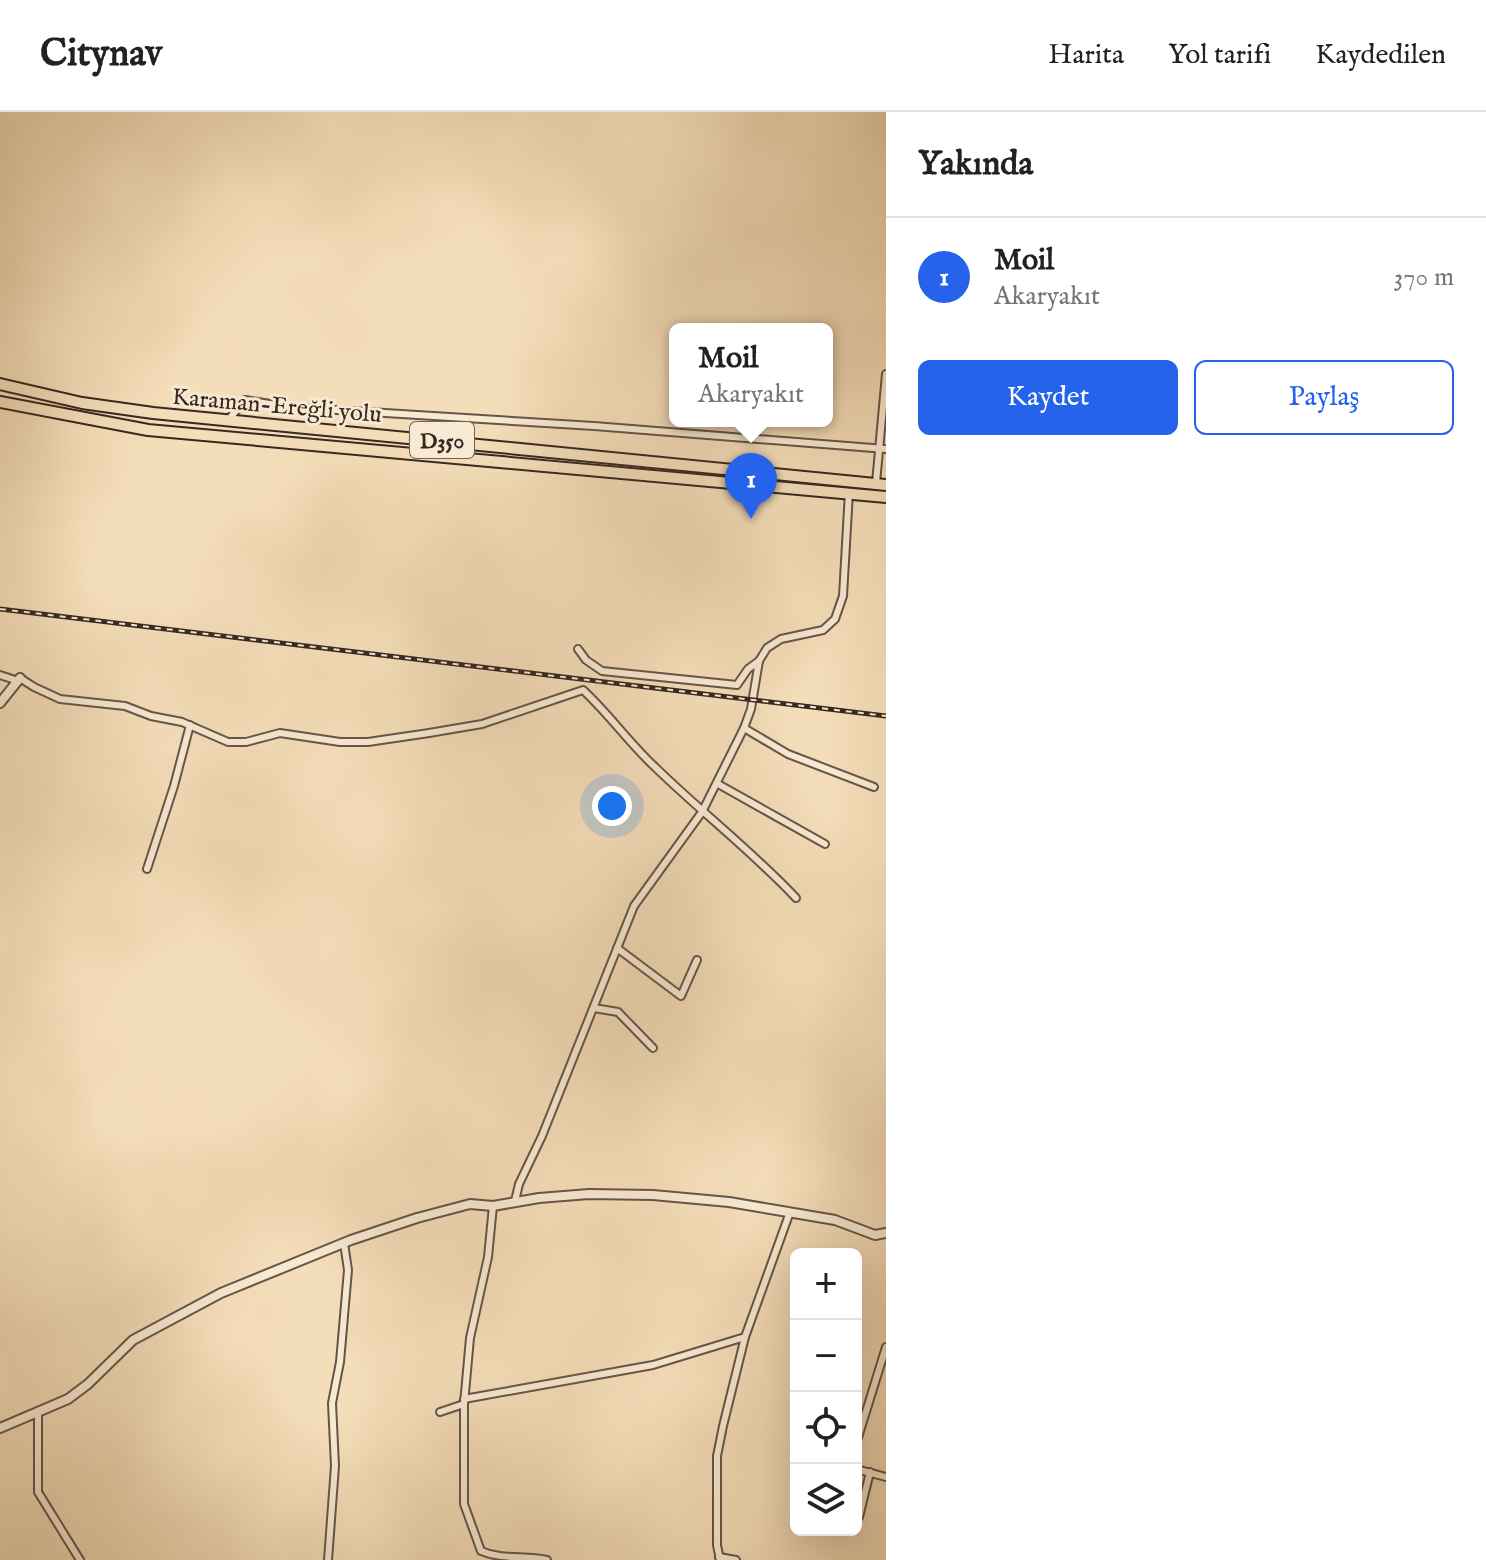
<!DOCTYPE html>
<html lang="tr">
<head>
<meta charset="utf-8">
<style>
	body { margin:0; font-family:"IM FELL English",serif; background:#f2f2f2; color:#222 }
	.controls { position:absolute; right:24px; bottom:24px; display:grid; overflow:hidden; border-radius:12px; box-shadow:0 8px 32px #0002 }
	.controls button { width:72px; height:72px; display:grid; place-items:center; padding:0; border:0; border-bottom:2px solid #e0e0e0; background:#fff; color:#222; font:40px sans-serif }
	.you { position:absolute; left:612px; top:694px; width:28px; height:28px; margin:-20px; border:6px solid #fff; border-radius:50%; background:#1a73e8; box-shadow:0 0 0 12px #1a73e833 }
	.badge { display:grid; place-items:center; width:52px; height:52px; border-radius:50%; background:#2563eb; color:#fff; font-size:26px; font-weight:700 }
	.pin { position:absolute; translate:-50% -66px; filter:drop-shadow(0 2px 4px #0008) }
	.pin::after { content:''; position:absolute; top:42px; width:28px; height:24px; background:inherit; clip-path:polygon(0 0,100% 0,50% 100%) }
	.popup { position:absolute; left:669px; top:211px; width:164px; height:104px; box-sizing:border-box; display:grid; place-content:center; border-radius:12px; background:#fff; filter:drop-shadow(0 2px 6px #0005); font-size:26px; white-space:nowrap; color:#767676 }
	.popup b { font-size:30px; color:#222 }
	.popup::after { content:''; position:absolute; left:50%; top:100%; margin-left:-16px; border:16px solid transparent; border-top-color:#fff }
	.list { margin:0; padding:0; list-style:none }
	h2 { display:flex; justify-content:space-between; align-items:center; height:104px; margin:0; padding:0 32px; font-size:34px }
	h2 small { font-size:26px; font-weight:400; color:#767676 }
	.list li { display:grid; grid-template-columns:52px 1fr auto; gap:24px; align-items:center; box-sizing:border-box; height:120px; padding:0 32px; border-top:2px solid #e0e0e0 }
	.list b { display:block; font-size:30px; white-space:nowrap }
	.list p { margin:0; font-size:26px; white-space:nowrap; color:#767676 }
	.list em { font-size:26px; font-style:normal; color:#767676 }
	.actions { display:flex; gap:16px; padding:24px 32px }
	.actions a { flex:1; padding:18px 0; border:2px solid #2563eb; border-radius:12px; text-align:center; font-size:28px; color:#2563eb }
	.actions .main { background:#2563eb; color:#fff }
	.icon { flex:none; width:44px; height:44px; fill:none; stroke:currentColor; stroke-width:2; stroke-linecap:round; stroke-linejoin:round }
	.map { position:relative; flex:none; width:886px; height:1448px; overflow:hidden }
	header { display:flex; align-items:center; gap:48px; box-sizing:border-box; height:112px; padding:0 40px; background:#fff; border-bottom:2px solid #e0e0e0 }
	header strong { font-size:38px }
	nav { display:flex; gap:44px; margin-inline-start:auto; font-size:28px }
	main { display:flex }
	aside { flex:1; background:#fff }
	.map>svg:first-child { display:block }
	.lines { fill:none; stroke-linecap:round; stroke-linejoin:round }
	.minor-casing { stroke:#665548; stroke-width:10 }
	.tertiary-casing { stroke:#665548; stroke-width:12 }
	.trunk-casing { stroke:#372822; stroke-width:14 }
	.minor { stroke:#f8e9d2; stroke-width:6 }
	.tertiary { stroke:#f8e9d2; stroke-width:8 }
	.trunk { stroke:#f4ddb9; stroke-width:10 }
	.rail-casing { stroke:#372822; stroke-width:5 }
	.rail { stroke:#f8e9d2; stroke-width:2; stroke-dasharray:6; stroke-linecap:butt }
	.labels { text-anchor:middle; stroke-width:6; stroke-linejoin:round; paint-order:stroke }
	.shield { fill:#f8e9d2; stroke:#716257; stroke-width:2 }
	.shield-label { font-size:22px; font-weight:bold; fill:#372822 }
	.street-label { font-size:24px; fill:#372822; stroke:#f8e9d2 }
</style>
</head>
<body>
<header>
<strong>Citynav</strong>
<nav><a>Harita</a><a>Yol tarifi</a><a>Kaydedilen</a></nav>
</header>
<main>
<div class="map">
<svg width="886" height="1448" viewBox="0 0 886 1448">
	<rect width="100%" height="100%" fill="#f4ddb9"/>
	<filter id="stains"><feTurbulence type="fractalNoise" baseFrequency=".0025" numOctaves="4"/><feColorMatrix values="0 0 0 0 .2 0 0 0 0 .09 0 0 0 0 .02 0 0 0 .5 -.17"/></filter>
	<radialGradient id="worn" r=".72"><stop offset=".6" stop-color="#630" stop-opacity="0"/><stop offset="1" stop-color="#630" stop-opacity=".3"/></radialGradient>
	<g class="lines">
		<defs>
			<g id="minor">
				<polyline points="229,307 245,288 289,295 594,314 886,337"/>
				<polyline points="876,371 886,262"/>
				<polyline points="578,537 586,548 602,559 737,573 748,557 759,549"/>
				<polyline points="0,563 18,569"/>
				<path d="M20 566 34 575 60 587 125 594 151 604 182 610 228 630H246L280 621 340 630H368L429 621 482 612 583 578C609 602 629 631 655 655 701 700 752 739 796 786"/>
				<polyline points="744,616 788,642 874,675"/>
				<polyline points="718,672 825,732"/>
				<polyline points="147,757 174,674 190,613"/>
				<polyline points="617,836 681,884 697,848"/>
				<polyline points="594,896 618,900 653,936"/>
				<polyline points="515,1089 519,1072 542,1024 634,794 702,700 744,616 751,597 759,549 767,536 781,527 823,518 835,507 843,484 849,380"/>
				<path d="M493 1094 488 1145 470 1226 464 1292V1392L481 1439C502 1448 525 1443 547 1448"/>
				<polyline points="464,1287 653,1253 745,1225"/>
				<polyline points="38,1300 38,1380 80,1448"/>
				<polyline points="440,1300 464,1292"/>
				<polyline points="856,1332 886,1235"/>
				<polyline points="856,1357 886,1365"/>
				<polyline points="859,1405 870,1360"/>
				<polyline points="719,1445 736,1448"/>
				<polyline points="328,1448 335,1354 332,1291 340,1250 348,1158 344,1131"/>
				<polyline points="720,1448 717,1433 717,1344 723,1314 745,1225 790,1100"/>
			</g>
			<g id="tertiary">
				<polyline points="0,591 20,566"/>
				<polyline points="0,1316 68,1287 88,1272 133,1228 221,1181 351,1128 417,1106 470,1092 493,1094 539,1086 589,1082 653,1083 729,1090 835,1108 875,1123 886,1121"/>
			</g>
			<g id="trunk">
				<polyline points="0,272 82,291 153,301 886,373"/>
				<polyline points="0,290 148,318 886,385"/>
			</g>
		</defs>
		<!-- minor casing -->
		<use href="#minor" class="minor-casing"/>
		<!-- tertiary casing -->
		<use href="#tertiary" class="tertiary-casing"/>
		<!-- trunk casing -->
		<use href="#trunk" class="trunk-casing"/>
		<!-- minor -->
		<use href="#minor" class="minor"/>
		<!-- tertiary -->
		<use href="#tertiary" class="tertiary"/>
		<!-- trunk -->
		<use href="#trunk" class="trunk"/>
		<defs>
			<polyline id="rail" points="0,497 886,604"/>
		</defs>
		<!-- rail casing -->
		<use href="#rail" class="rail-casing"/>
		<!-- rail -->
		<use href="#rail" class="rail"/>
	</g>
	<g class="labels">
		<!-- shield labels -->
		<rect class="shield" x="410" y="310" width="64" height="36" rx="6"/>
		<g class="shield-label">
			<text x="442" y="336">D350</text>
		</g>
		<!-- street labels -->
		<g class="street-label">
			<text transform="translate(277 293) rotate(5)" y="8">Karaman-Ereğli yolu</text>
		</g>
	</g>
	<rect width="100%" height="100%" filter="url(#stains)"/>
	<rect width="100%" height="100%" fill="url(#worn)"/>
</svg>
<div class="controls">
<button>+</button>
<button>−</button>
<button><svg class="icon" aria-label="locate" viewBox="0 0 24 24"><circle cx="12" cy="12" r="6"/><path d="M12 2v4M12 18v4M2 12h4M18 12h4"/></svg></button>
<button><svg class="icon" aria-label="layers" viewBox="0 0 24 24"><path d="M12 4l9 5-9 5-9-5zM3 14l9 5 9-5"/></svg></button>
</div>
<div class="you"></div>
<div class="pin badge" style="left:751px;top:407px">1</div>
<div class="popup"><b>Moil</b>Akaryakıt</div>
</div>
<aside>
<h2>Yakında<small></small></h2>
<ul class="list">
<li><span class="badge">1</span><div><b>Moil</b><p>Akaryakıt</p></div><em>370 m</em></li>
</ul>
<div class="actions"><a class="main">Kaydet</a><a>Paylaş</a></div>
</aside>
</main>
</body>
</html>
